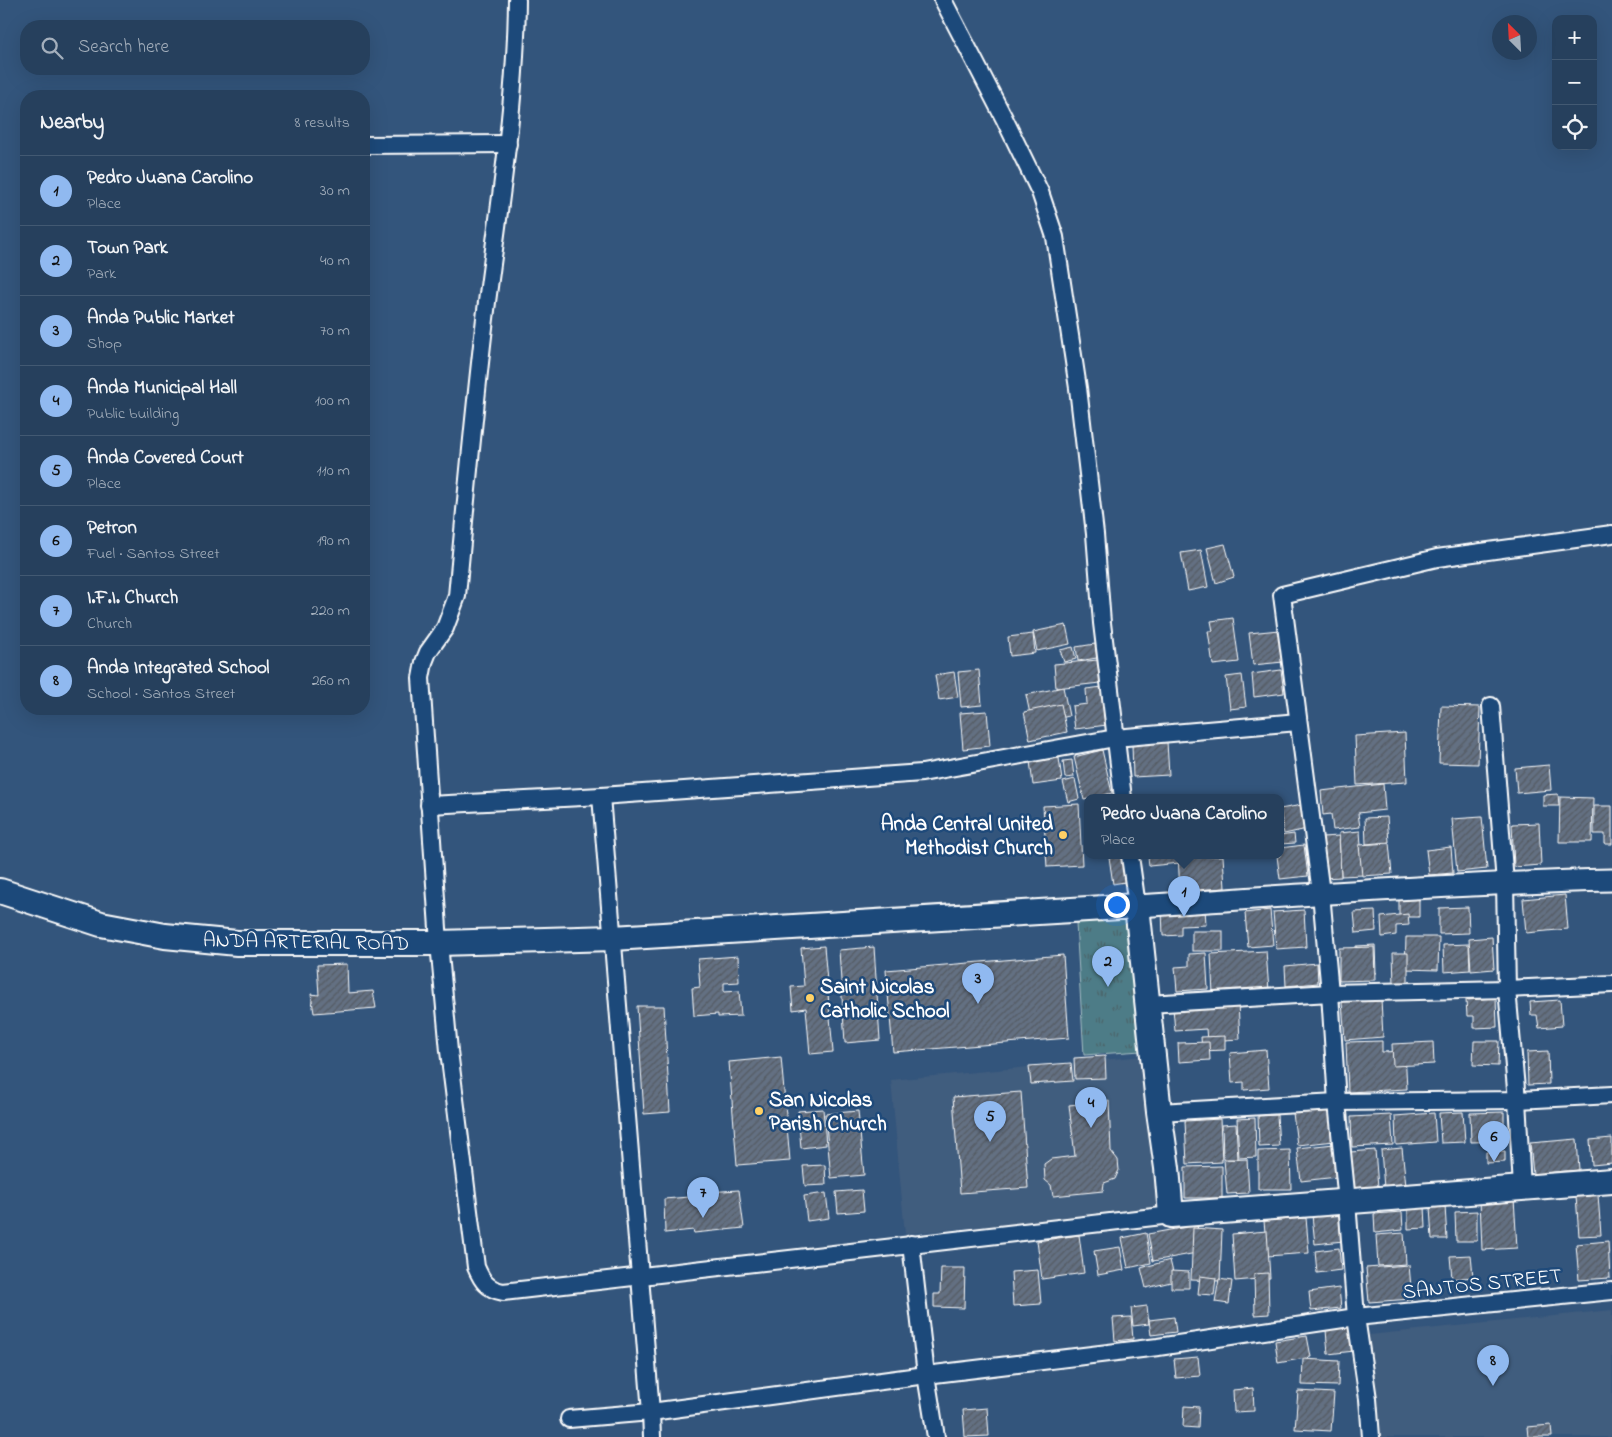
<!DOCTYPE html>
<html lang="en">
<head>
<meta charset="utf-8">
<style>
	body { margin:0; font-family:"Indie Flower",sans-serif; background:#324b66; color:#f1f3f6 }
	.controls { position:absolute; right:15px; top:15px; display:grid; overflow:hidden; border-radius:10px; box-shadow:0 5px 20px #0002 }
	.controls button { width:45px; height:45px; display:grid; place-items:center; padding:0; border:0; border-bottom:1px solid #425972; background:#26405d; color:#f1f3f6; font:25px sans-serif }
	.compass { position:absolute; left:1492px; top:15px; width:45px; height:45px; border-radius:50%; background:#26405d; box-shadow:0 5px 20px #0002; rotate:336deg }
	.you { position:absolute; left:1116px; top:904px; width:18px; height:18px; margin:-12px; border:4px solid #fff; border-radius:50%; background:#1a73e8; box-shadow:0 0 0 8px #1a73e833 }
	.badge { display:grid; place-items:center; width:32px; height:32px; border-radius:50%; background:#90b9f0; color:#111; font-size:16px; font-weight:700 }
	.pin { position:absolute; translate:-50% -41px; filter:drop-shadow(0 1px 2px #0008) }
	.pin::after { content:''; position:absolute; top:26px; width:18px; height:15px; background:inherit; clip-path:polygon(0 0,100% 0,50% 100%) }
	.popup { position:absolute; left:1084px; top:794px; width:200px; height:65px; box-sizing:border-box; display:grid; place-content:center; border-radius:10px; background:#26405d; filter:drop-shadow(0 1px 4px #0005); font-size:16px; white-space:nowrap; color:#a4afbc }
	.popup b { font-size:19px; color:#f1f3f6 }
	.popup::after { content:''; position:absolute; left:50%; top:100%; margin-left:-10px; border:10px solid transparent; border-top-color:#26405d }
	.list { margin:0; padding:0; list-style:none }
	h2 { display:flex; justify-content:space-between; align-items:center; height:65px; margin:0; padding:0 20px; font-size:21px }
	h2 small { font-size:16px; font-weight:400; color:#a4afbc }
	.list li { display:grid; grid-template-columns:32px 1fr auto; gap:15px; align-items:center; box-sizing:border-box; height:70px; padding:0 20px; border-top:1px solid #425972 }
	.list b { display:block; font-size:19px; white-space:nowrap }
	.list p { margin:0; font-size:16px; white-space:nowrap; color:#a4afbc }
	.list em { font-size:16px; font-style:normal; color:#a4afbc }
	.icon { flex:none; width:28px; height:28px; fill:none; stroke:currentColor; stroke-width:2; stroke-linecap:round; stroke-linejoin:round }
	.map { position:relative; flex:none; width:1612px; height:1437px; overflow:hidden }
	.search { position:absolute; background:#26405d; box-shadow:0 5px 20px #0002; left:20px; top:20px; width:350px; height:55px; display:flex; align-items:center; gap:12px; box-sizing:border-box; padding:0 18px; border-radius:20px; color:#a4afbc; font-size:19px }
	.panel { position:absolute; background:#26405d; box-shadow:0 5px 20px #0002; left:20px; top:90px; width:350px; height:625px; border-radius:20px }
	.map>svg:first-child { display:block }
	.built { fill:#415d7e }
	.park { fill:url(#park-tufts); stroke:#a6bec3 }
	.building { fill:url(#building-hatch); stroke:#fff }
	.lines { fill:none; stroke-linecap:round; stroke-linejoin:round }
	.minor-casing { stroke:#fff; stroke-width:20 }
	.tertiary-casing { stroke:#fff; stroke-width:25 }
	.secondary-casing { stroke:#fff; stroke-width:28 }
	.minor { stroke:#1f4a7a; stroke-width:16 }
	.tertiary { stroke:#1f4a7a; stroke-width:21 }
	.secondary { stroke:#1f4a7a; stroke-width:24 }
	.poi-dot { fill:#ffd166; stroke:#1f4a7a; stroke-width:2 }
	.labels { text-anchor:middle; stroke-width:5; stroke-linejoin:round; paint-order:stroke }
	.poi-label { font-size:21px; font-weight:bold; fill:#fff; stroke:#1f4a7a; text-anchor:start }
	.street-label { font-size:21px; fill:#fff; stroke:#1f4a7a }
</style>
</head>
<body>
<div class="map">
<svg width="1612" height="1437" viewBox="0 0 1612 1437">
	<defs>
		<pattern id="park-tufts" width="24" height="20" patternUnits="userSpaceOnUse" patternTransform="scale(1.25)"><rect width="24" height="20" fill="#4d7c87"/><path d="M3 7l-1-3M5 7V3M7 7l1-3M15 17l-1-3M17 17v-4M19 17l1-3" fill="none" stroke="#4c646a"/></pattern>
		<pattern id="building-hatch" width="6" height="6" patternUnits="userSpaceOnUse" patternTransform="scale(1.25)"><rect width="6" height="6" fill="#637082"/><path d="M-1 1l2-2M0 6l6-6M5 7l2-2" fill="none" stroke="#555a62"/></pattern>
	</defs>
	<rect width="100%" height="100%" fill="#33557c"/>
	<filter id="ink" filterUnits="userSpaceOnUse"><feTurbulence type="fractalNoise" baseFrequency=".02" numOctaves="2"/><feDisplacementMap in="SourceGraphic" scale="10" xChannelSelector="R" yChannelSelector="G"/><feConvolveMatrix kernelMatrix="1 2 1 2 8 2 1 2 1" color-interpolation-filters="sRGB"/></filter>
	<g filter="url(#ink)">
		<!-- built -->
		<g class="built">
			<polygon points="1144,1056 1158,1210 905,1234 891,1080"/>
			<polygon points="1612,1310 1612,1437 1378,1437 1369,1335"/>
		</g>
		<!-- park -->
		<polygon class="park" points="1131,917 1141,1051 1084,1055 1076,923"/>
		<!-- building -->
		<g class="building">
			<polygon points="1225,544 1234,577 1216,583 1207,548"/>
			<polygon points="1201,550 1208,587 1188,591 1181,553"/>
			<polygon points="1233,618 1239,662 1213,665 1208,631 1213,631 1211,621"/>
			<polygon points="1066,625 1070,644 1037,651 1033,632"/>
			<polygon points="1279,630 1283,662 1253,665 1249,633"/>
			<polygon points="1033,634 1035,653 1010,656 1008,637"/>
			<polygon points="1095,644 1097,658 1078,661 1076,647"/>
			<polygon points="1073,647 1076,659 1064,662 1060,650"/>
			<polygon points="1098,660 1100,683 1056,688 1054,664"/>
			<polygon points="979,670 982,705 961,707 958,672"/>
			<polygon points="1281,670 1284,693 1254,697 1252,674"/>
			<polygon points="954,672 958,697 939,700 935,675"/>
			<polygon points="1242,675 1246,707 1230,709 1226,677"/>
			<polygon points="1063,687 1069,716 1039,723 1037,712 1030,714 1026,695"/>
			<polygon points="1103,687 1107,725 1075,729 1072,706 1087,704 1086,689"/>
			<polygon points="1061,704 1067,732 1030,740 1024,712"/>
			<polygon points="1441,706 1480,707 1478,764 1439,763"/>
			<polygon points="987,711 990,746 963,749 960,713"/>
			<polygon points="1405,733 1407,782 1357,785 1355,736"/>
			<polygon points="1167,742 1169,775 1133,777 1132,743"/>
			<polygon points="1102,750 1112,793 1084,800 1074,757"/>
			<polygon points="1059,758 1062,781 1033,785 1030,761"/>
			<polygon points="1072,760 1074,777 1065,778 1063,761"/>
			<polygon points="1549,765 1551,790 1517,793 1515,768"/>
			<polygon points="1075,779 1079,799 1068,802 1063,782"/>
			<polygon points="1383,784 1385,810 1358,813 1360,827 1333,830 1331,814 1323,815 1321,791"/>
			<polygon points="1558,794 1559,806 1543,806 1543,795"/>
			<polygon points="1560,797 1593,798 1592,842 1559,842"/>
			<polygon points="1079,804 1082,865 1047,867 1043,806"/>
			<polygon points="1302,805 1307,829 1284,834 1280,809"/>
			<polygon points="1594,806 1612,806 1612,844 1605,844 1605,834 1594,834"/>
			<polygon points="1387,817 1389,842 1366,844 1365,818"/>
			<polygon points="1482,817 1487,869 1457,872 1452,819"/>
			<polygon points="1539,823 1541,865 1514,867 1512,824"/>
			<polygon points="1360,831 1363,875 1341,876 1339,833"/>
			<polygon points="1294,834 1295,843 1280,844 1280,836"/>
			<polygon points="1339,836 1341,877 1324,878 1322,837"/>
			<polygon points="1389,843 1392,874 1362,876 1359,845"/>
			<polygon points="1304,845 1308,876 1280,879 1277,856 1280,856 1280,848"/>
			<polygon points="1451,847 1453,873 1429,875 1426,850"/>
			<polygon points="1127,856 1131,881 1113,884 1109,857"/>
			<polygon points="1148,856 1200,856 1200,861 1149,866"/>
			<polygon points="1178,856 1223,856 1225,888 1180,891"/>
			<polygon points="1565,895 1568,929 1526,933 1523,899"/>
			<polygon points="1419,897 1419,917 1399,917 1399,898"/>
			<polygon points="1468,907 1469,933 1439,934 1439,908"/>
			<polygon points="1205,908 1206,925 1181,926 1181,935 1163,936 1162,910"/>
			<polygon points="1270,910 1273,945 1248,947 1245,913"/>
			<polygon points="1304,910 1306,947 1276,949 1273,912"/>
			<polygon points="1375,911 1376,931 1356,933 1354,912"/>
			<polygon points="1408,914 1409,925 1396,926 1396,935 1382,937 1381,917"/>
			<rect x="1192" y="931" width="31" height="20"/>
			<polygon points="1406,937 1439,937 1438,970 1405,969"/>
			<polygon points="1492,937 1494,969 1471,971 1469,939"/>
			<polygon points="1469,944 1470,970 1444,972 1443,945"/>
			<polygon points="1375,945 1376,973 1357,974 1356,946"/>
			<polygon points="824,946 833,1052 810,1054 806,1008 793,1010 791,987 804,986 801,948"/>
			<polygon points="874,947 880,1040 845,1043 839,950"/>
			<polygon points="1374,947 1375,980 1339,981 1339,948"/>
			<polygon points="1266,951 1269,991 1213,994 1211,954"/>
			<polygon points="1206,953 1208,989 1177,991 1175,967 1189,966 1189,954"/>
			<polygon points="1393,953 1408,953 1408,985 1394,985"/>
			<polygon points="1063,955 1069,1038 893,1052 886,970"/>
			<polygon points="738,956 739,982 724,983 724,992 739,991 741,1016 718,1017 718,1014 694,1016 692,988 700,987 698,959"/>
			<polygon points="1317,963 1318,983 1286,986 1285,966"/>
			<polygon points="347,964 348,993 373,991 376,1008 314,1013 311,994 319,995 317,965"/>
			<polygon points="1496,998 1497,1027 1474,1028 1474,1016 1467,1016 1466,1000"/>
			<polygon points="1381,999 1383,1037 1345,1040 1342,1002"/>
			<polygon points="1560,1000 1562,1026 1539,1028 1537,1015 1531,1015 1530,1002"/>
			<polygon points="1238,1003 1240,1039 1207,1041 1206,1029 1175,1031 1173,1008"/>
			<polygon points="637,1006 664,1006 670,1112 644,1114"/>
			<polygon points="1225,1036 1225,1050 1202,1051 1201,1037"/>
			<polygon points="1382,1041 1382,1052 1405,1051 1407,1089 1348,1092 1346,1042"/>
			<polygon points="1474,1041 1499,1041 1498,1066 1473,1065"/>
			<polygon points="1209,1042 1210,1060 1179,1062 1178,1043"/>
			<polygon points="1433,1042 1434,1064 1393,1066 1392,1044"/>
			<polygon points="1266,1050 1269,1088 1244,1090 1244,1082 1232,1083 1230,1053"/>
			<polygon points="1548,1051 1549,1084 1528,1085 1527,1052"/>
			<polygon points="1105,1056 1106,1078 1075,1079 1074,1058"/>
			<polygon points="781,1057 790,1161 737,1165 729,1062"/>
			<polygon points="1071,1063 1073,1081 1031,1084 1029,1066"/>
			<polygon points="1021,1092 1028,1188 960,1193 953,1097"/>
			<polygon points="1109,1101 1111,1151 1118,1160 1119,1170 1115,1179 1104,1183 1103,1191 1053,1196 1051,1185 1045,1180 1044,1164 1051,1159 1075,1156 1069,1105"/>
			<polygon points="823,1109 826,1145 801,1148 798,1111"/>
			<polygon points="1331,1109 1335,1141 1297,1145 1293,1113"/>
			<polygon points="858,1111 864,1175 831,1178 825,1114"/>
			<polygon points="1463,1112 1465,1142 1441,1143 1439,1113"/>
			<polygon points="1504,1112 1504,1141 1471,1142 1470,1113"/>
			<polygon points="1434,1113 1436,1142 1396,1145 1395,1116"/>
			<polygon points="1277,1115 1279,1146 1259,1147 1258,1116"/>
			<polygon points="1391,1115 1393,1145 1352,1147 1351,1117"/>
			<polygon points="1216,1118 1218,1151 1199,1152 1198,1119"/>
			<polygon points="1255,1118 1256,1157 1239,1158 1237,1119"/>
			<polygon points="1220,1119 1222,1162 1187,1164 1185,1121"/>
			<polygon points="1236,1124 1238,1159 1223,1159 1222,1125"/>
			<polygon points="1612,1138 1612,1163 1592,1165 1590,1140"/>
			<polygon points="1577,1139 1579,1170 1533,1174 1530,1143"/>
			<polygon points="1334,1144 1337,1177 1301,1181 1297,1148"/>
			<polygon points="1402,1148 1406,1186 1384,1188 1381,1150"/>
			<polygon points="1290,1150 1291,1189 1258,1189 1258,1151"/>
			<polygon points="1375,1150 1378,1187 1354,1189 1351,1152"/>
			<polygon points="1505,1151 1505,1162 1486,1163 1486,1152"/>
			<polygon points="1247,1159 1249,1193 1227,1194 1224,1160"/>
			<polygon points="825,1165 826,1185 805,1186 803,1166"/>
			<polygon points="1222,1166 1222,1198 1185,1198 1185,1167"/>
			<polygon points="739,1190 744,1228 694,1233 693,1230 665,1233 664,1199 689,1197 690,1193"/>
			<polygon points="862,1190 864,1211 838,1213 836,1192"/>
			<polygon points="826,1193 829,1218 807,1221 804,1196"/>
			<polygon points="1598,1195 1601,1235 1579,1236 1576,1196"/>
			<polygon points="1514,1198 1517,1248 1482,1250 1480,1200"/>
			<polygon points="1425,1206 1426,1228 1408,1229 1408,1207"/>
			<polygon points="1445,1206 1447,1239 1432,1239 1430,1207"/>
			<polygon points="1477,1211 1477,1241 1456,1241 1455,1212"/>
			<polygon points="1339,1212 1343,1241 1315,1244 1312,1215"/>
			<polygon points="1402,1212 1403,1230 1375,1233 1374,1214"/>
			<polygon points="1306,1218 1309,1253 1267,1256 1264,1221"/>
			<polygon points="1197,1225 1202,1252 1153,1261 1148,1234"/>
			<polygon points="1193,1228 1222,1230 1220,1281 1191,1280"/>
			<polygon points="1267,1231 1270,1278 1235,1281 1232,1234"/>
			<polygon points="1146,1233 1151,1263 1128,1268 1122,1238"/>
			<polygon points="1404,1233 1406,1264 1378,1266 1376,1235"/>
			<polygon points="1079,1235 1084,1273 1042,1279 1037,1241"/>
			<polygon points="1608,1241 1610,1278 1579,1280 1576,1244"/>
			<polygon points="1120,1247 1124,1270 1098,1275 1094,1251"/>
			<polygon points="1339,1248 1341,1270 1317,1273 1315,1251"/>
			<polygon points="1471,1255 1473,1277 1452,1279 1450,1256"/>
			<polygon points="1170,1260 1175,1281 1146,1288 1141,1268"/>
			<polygon points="1409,1265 1412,1299 1369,1302 1366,1268"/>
			<polygon points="941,1268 965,1268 964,1308 934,1307 934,1294 940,1294"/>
			<polygon points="1038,1270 1041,1304 1013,1306 1011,1272"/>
			<polygon points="1171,1271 1189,1272 1189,1288 1171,1288"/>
			<polygon points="1268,1273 1269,1314 1255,1315 1254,1274"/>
			<polygon points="1200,1276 1216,1278 1214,1295 1198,1294"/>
			<polygon points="1219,1279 1232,1281 1229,1304 1215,1302"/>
			<polygon points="1339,1288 1341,1308 1311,1311 1309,1292"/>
			<polygon points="1147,1306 1149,1324 1133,1326 1131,1308"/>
			<polygon points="1131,1317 1133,1339 1115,1341 1113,1318"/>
			<polygon points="1174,1317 1176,1332 1151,1335 1149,1320"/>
			<polygon points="1352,1327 1354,1351 1328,1354 1326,1330"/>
			<polygon points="1307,1336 1311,1357 1278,1363 1275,1341"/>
			<polygon points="1198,1357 1200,1376 1176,1378 1174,1359"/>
			<polygon points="1303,1359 1339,1361 1338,1386 1302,1385"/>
			<polygon points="1253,1388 1254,1411 1234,1412 1233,1390"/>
			<polygon points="1298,1391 1334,1393 1331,1431 1295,1429"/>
			<polygon points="1184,1406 1199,1407 1198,1428 1183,1427"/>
			<polygon points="987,1408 989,1436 965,1437 963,1410"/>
			<polygon points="1551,1425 1552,1437 1528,1437 1527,1427"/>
		</g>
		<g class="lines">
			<defs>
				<g id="minor">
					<path d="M517 0C516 102 500 201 487 302 475 400 466 498 457 596L445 628 428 652 424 662 421 678 439 943 449 1051 476 1267C482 1281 487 1289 503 1292L1171 1215"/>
					<polyline points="943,0 1004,118 1040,192 1055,237 1078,388 1095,534 1102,623 1123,798"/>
					<polyline points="364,145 508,144"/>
					<polyline points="1491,706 1505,883 1507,989 1517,1100 1522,1188"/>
					<polyline points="601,796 651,1412 652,1437"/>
					<polyline points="429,805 601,796 922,773 1115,738 1298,722"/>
					<polyline points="1130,856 1137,906"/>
					<polyline points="1148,1004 1330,993 1507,989 1612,984"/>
					<polyline points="1159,1112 1337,1102 1517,1100 1612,1095"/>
					<polyline points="911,1244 926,1375 936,1437"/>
					<polyline points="569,1419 651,1412 926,1375 1158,1347 1356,1317 1347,1202 1337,1102 1330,993 1321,893 1282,595 1437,558 1612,534"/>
					<polyline points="1371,1437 1368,1399 1356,1317 1612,1291"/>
				</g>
				<path id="tertiary" d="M1137 906C1295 895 1453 884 1612 880"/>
				<polyline id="secondary" points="0,891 101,924 165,936 237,943 439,943 613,938 1137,906 1159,1112 1167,1168 1171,1215 1612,1181"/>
			</defs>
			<!-- minor casing -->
			<use href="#minor" class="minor-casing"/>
			<!-- tertiary casing -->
			<use href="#tertiary" class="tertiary-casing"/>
			<!-- secondary casing -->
			<use href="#secondary" class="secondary-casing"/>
			<!-- minor -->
			<use href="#minor" class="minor"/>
			<!-- tertiary -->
			<use href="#tertiary" class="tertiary"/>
			<!-- secondary -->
			<use href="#secondary" class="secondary"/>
		</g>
	</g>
	<!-- markers -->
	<g class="poi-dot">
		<circle cx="1063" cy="835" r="5"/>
		<circle cx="810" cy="998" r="5"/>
		<circle cx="759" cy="1111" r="5"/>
	</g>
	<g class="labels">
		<!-- poi labels -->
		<g class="poi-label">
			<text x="1053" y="830" text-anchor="end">Anda Central United<tspan x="1053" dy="24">Methodist Church</tspan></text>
			<text x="820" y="993">Saint Nicolas<tspan x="820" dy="24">Catholic School</tspan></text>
			<text x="769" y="1106">San Nicolas<tspan x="769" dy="24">Parish Church</tspan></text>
		</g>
		<!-- street labels -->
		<g class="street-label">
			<text transform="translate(306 941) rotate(1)" y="7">ANDA ARTERIAL ROAD</text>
			<text transform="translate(1482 1283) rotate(-6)" y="7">SANTOS STREET</text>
		</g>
	</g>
</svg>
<div class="controls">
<button>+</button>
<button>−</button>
<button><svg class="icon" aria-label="locate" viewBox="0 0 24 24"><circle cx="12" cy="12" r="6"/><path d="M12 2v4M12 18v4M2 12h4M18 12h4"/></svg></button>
</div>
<svg class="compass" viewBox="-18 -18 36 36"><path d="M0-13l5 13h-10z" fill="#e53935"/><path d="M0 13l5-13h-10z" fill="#a4afbc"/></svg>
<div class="you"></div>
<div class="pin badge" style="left:1184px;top:917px">1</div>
<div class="popup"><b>Pedro Juana Carolino</b>Place</div>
<div class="pin badge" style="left:1108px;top:987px">2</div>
<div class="pin badge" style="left:978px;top:1004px">3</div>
<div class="pin badge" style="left:1091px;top:1128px">4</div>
<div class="pin badge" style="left:990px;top:1142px">5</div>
<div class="pin badge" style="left:1494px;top:1162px">6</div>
<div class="pin badge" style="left:703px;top:1218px">7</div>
<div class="pin badge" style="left:1493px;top:1386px">8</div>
<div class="search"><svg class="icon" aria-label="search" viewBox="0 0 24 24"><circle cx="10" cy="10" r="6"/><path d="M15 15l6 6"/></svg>Search here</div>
<section class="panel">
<h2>Nearby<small>8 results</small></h2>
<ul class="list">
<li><span class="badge">1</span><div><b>Pedro Juana Carolino</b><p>Place</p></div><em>30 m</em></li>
<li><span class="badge">2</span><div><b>Town Park</b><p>Park</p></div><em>40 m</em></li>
<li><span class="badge">3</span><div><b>Anda Public Market</b><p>Shop</p></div><em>70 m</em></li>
<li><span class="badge">4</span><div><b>Anda Municipal Hall</b><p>Public building</p></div><em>100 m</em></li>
<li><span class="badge">5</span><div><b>Anda Covered Court</b><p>Place</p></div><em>110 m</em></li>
<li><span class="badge">6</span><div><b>Petron</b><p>Fuel · Santos Street</p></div><em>190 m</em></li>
<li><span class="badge">7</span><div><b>I.F.I. Church</b><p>Church</p></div><em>220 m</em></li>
<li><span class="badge">8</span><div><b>Anda Integrated School</b><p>School · Santos Street</p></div><em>260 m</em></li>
</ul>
</section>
</div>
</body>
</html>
